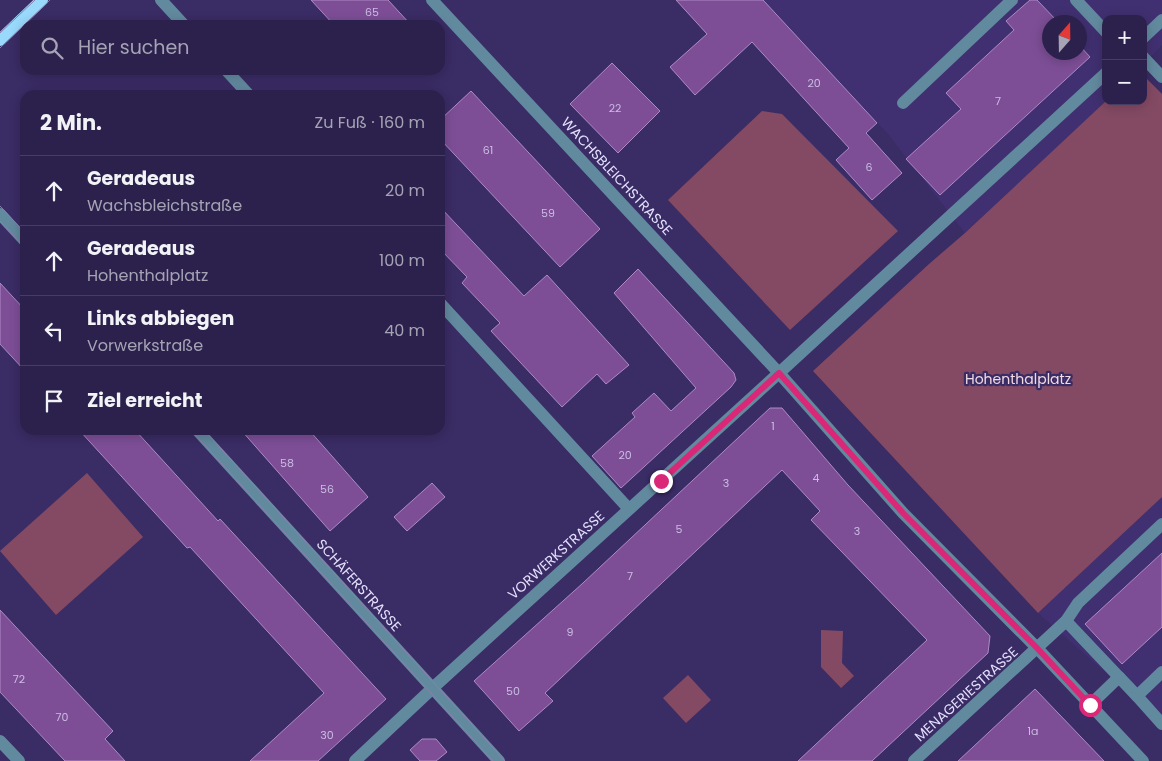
<!DOCTYPE html>
<html lang="de">
<head>
<meta charset="utf-8">
<style>
	body { margin:0; font-family:Poppins,sans-serif; background:#382e56; color:#f1f3f6 }
	.controls { position:absolute; right:15px; top:15px; display:grid; overflow:hidden; border-radius:10px; box-shadow:0 2px 12px #0003 }
	.controls button { width:45px; height:45px; display:grid; place-items:center; padding:0; border:0; border-bottom:1px solid #483e64; background:#2c214c; color:#f1f3f6; font:25px sans-serif }
	.compass { position:absolute; left:1042px; top:15px; width:45px; height:45px; border-radius:50%; background:#2c214c; box-shadow:0 2px 12px #0003; rotate:20deg }
	.stop { position:absolute; width:15px; height:15px; margin:-11px; border:4px solid #db2777; border-radius:50%; background:#fff }
	.stop.end { background:#db2777; border-color:#fff; box-shadow:0 1px 5px #0008 }
	.list { margin:0; padding:0; list-style:none }
	h2 { display:flex; justify-content:space-between; align-items:center; height:65px; margin:0; padding:0 20px; font-size:21px }
	h2 small { font-size:16px; font-weight:400; color:#a6a3b5 }
	.list li { display:grid; grid-template-columns:32px 1fr auto; gap:15px; align-items:center; box-sizing:border-box; height:70px; padding:0 20px; border-top:1px solid #483e64 }
	.list b { display:block; font-size:19px; white-space:nowrap }
	.list p { margin:0; font-size:16px; white-space:nowrap; color:#a6a3b5 }
	.list em { font-size:16px; font-style:normal; color:#a6a3b5 }
	.icon { flex:none; width:28px; height:28px; fill:none; stroke:currentColor; stroke-width:2; stroke-linecap:round; stroke-linejoin:round }
	.map { position:relative; flex:none; width:1162px; height:761px; overflow:hidden }
	.search { position:absolute; background:#2c214c; box-shadow:0 2px 12px #0003; left:20px; top:20px; width:425px; height:55px; display:flex; align-items:center; gap:12px; box-sizing:border-box; padding:0 18px; border-radius:15px; color:#a6a3b5; font-size:19px }
	.panel { position:absolute; background:#2c214c; box-shadow:0 2px 12px #0003; left:20px; top:90px; width:425px; height:345px; border-radius:15px }
	.map>svg:first-child { display:block }
	.built { fill:#413071; fill-rule:evenodd }
	.green { fill:#844a64 }
	.building { fill:#7d4e96; stroke:#af89c6 }
	.lines { fill:none; stroke-linecap:round; stroke-linejoin:round }
	.minor { stroke:#628a9f; stroke-width:12 }
	.major { stroke:#98d9fc; stroke-width:12 }
	.tram { stroke:#8a80ac; stroke-width:1 }
	.route { stroke:#db2777; stroke-width:6 }
	.labels { text-anchor:middle; stroke-width:4.5; stroke-linejoin:round; paint-order:stroke }
	.number-label { font-size:11px; fill:#cabce3 }
	.street-label { font-size:14px; fill:#e4e0fd; stroke:#3a2c65 }
	.park-label { font-size:14px; fill:#f2d9e2; stroke:#3a2c65 }
</style>
</head>
<body>
<div class="map">
<svg width="1162" height="761" viewBox="0 0 1162 761">
	<rect width="100%" height="100%" fill="#3a2c65"/>
	<!-- built -->
	<g class="built">
		<path d="M760 0H1162V45L1143 65V19H1106V101L965 233 888 134ZM1050 22H1080V52H1050Z"/>
		<polygon points="1162,497 1162,731 1121,686 1038,613"/>
	</g>
	<!-- green -->
	<g class="green">
		<polygon points="1143,75 1162,94 1162,497 1038,613 813,371 929,264 965,233 1106,101 1143,101"/>
		<polygon points="762,111 782,114 898,231 790,330 668,200"/>
		<polygon points="87,473 143,537 56,615 0,551"/>
		<polygon points="821,630 843,631 842,663 854,676 841,688 821,667"/>
		<polygon points="688,675 711,700 686,723 663,698"/>
	</g>
	<!-- building -->
	<g class="building">
		<polygon points="311,0 388,0 411,25 334,25"/>
		<polygon points="676,0 763,0 877,123 866,133 902,173 872,200 836,160 849,148 752,42 695,95 670,67 707,34"/>
		<polygon points="1030,0 1037,0 1058,22 1050,22 1050,52 1080,52 1080,46 1090,57 940,195 906,159 961,109 946,93 1014,30 1006,21"/>
		<polygon points="612,63 660,111 618,153 570,104"/>
		<polygon points="471,91 600,229 560,267 440,139 440,120"/>
		<polygon points="440,207 524,296 547,275 629,365 606,384 597,374 562,407 491,331 500,323 462,283 467,277 440,249"/>
		<polygon points="638,269 734,373 736,380 731,387 621,488 592,456 635,417 632,413 654,393 671,411 696,388 614,293"/>
		<polygon points="0,283 25,310 25,371 0,344"/>
		<polygon points="770,408 782,408 848,485 990,636 988,653 872,761 798,761 927,640 811,520 820,511 782,470 545,693 553,701 519,731 474,681 583,583"/>
		<polygon points="79,430 135,430 218,521 220,519 386,699 318,761 250,761 324,693 190,547 187,548"/>
		<polygon points="241,430 309,430 368,497 330,531"/>
		<polygon points="432,483 445,497 407,531 394,517"/>
		<polygon points="1162,553 1162,627 1122,664 1085,624"/>
		<polygon points="0,610 113,731 105,739 125,761 65,761 0,692"/>
		<polygon points="1035,689 1104,761 958,761 1003,719"/>
		<polygon points="422,739 436,739 447,752 436,761 420,761 410,750"/>
	</g>
	<g class="lines">
		<!-- minor -->
		<g class="minor">
			<polyline points="161,0 184,25"/>
			<polyline points="432,0 779,373 903,513 1037,648 1143,761"/>
			<polyline points="1076,0 1106,32"/>
			<polyline points="1143,38 1162,20"/>
			<polyline points="1143,57 1162,77"/>
			<polyline points="226,70 249,95"/>
			<polyline points="903,103 1012,0"/>
			<polyline points="0,214 25,241"/>
			<polyline points="440,303 629,509"/>
			<polyline points="197,430 499,761"/>
			<polyline points="1066,621 1119,677"/>
			<polyline points="1137,696 1162,724"/>
			<polyline points="1090,705 1119,677 1137,696 1162,672"/>
			<polyline points="0,741 19,761"/>
			<polyline points="355,761 436,685 779,373 1106,73"/>
			<polyline points="914,761 1066,621 1078,603 1162,524"/>
		</g>
		<!-- major -->
		<polyline class="major" points="0,40 42,0"/>
		<!-- tram -->
		<g class="tram">
			<polyline points="0,33 35,0"/>
			<polyline points="0,48 50,0"/>
			<polyline points="0,206 25,233"/>
			<polyline points="0,221 25,248"/>
			<polyline points="191,430 493,761"/>
			<polyline points="204,430 505,761"/>
		</g>
	</g>
	<g class="lines">
		<!-- route -->
		<polyline class="route" points="661,481 779,373 903,513 1037,648 1090,705"/>
	</g>
	<g class="labels">
		<!-- number labels -->
		<g class="number-label">
			<text x="372" y="16">65</text>
			<text x="814" y="87">20</text>
			<text x="998" y="105">7</text>
			<text x="615" y="112">22</text>
			<text x="488" y="154">61</text>
			<text x="869" y="171">6</text>
			<text x="548" y="217">59</text>
			<text x="773" y="430">1</text>
			<text x="625" y="459">20</text>
			<text x="287" y="467">58</text>
			<text x="816" y="482">4</text>
			<text x="726" y="487">3</text>
			<text x="327" y="493">56</text>
			<text x="679" y="533">5</text>
			<text x="857" y="535">3</text>
			<text x="630" y="580">7</text>
			<text x="570" y="636">9</text>
			<text x="19" y="683">72</text>
			<text x="513" y="695">50</text>
			<text x="62" y="721">70</text>
			<text x="1033" y="735">1a</text>
			<text x="327" y="739">30</text>
		</g>
		<!-- street labels -->
		<g class="street-label">
			<text transform="translate(617 176) rotate(47)" y="5">WACHSBLEICHSTRASSE</text>
			<text transform="translate(556 555) rotate(-42)" y="5">VORWERKSTRASSE</text>
			<text transform="translate(359 585) rotate(48)" y="5">SCHÄFERSTRASSE</text>
			<text transform="translate(966 694) rotate(-42)" y="5">MENAGERIESTRASSE</text>
		</g>
		<!-- park labels -->
		<g class="park-label">
			<text x="1018" y="384">Hohenthalplatz</text>
		</g>
	</g>
</svg>
<div class="controls">
<button>+</button>
<button>−</button>
</div>
<svg class="compass" viewBox="-18 -18 36 36"><path d="M0-13l5 13h-10z" fill="#e53935"/><path d="M0 13l5-13h-10z" fill="#a6a3b5"/></svg>
<div class="stop" style="left:1090px;top:705px"></div>
<div class="stop end" style="left:661px;top:481px"></div>
<div class="search"><svg class="icon" aria-label="search" viewBox="0 0 24 24"><circle cx="10" cy="10" r="6"/><path d="M15 15l6 6"/></svg>Hier suchen</div>
<section class="panel">
<h2>2 Min.<small>Zu Fuß · 160 m</small></h2>
<ul class="list">
<li><svg class="icon" aria-label="ahead" viewBox="0 0 24 24"><path d="M12 20V5M6 11l6-6 6 6"/></svg><div><b>Geradeaus</b><p>Wachsbleichstraße</p></div><em>20 m</em></li>
<li><svg class="icon" aria-label="ahead" viewBox="0 0 24 24"><path d="M12 20V5M6 11l6-6 6 6"/></svg><div><b>Geradeaus</b><p>Hohenthalplatz</p></div><em>100 m</em></li>
<li><svg class="icon" aria-label="left" viewBox="0 0 24 24"><path d="M17 20v-9H6M10 6l-5 5 5 5"/></svg><div><b>Links abbiegen</b><p>Vorwerkstraße</p></div><em>40 m</em></li>
<li><svg class="icon" aria-label="arrive" viewBox="0 0 24 24"><path d="M6 21V4h12l-3 4 3 4H6"/></svg><div><b>Ziel erreicht</b></div></li>
</ul>
</section>
</div>
</body>
</html>
